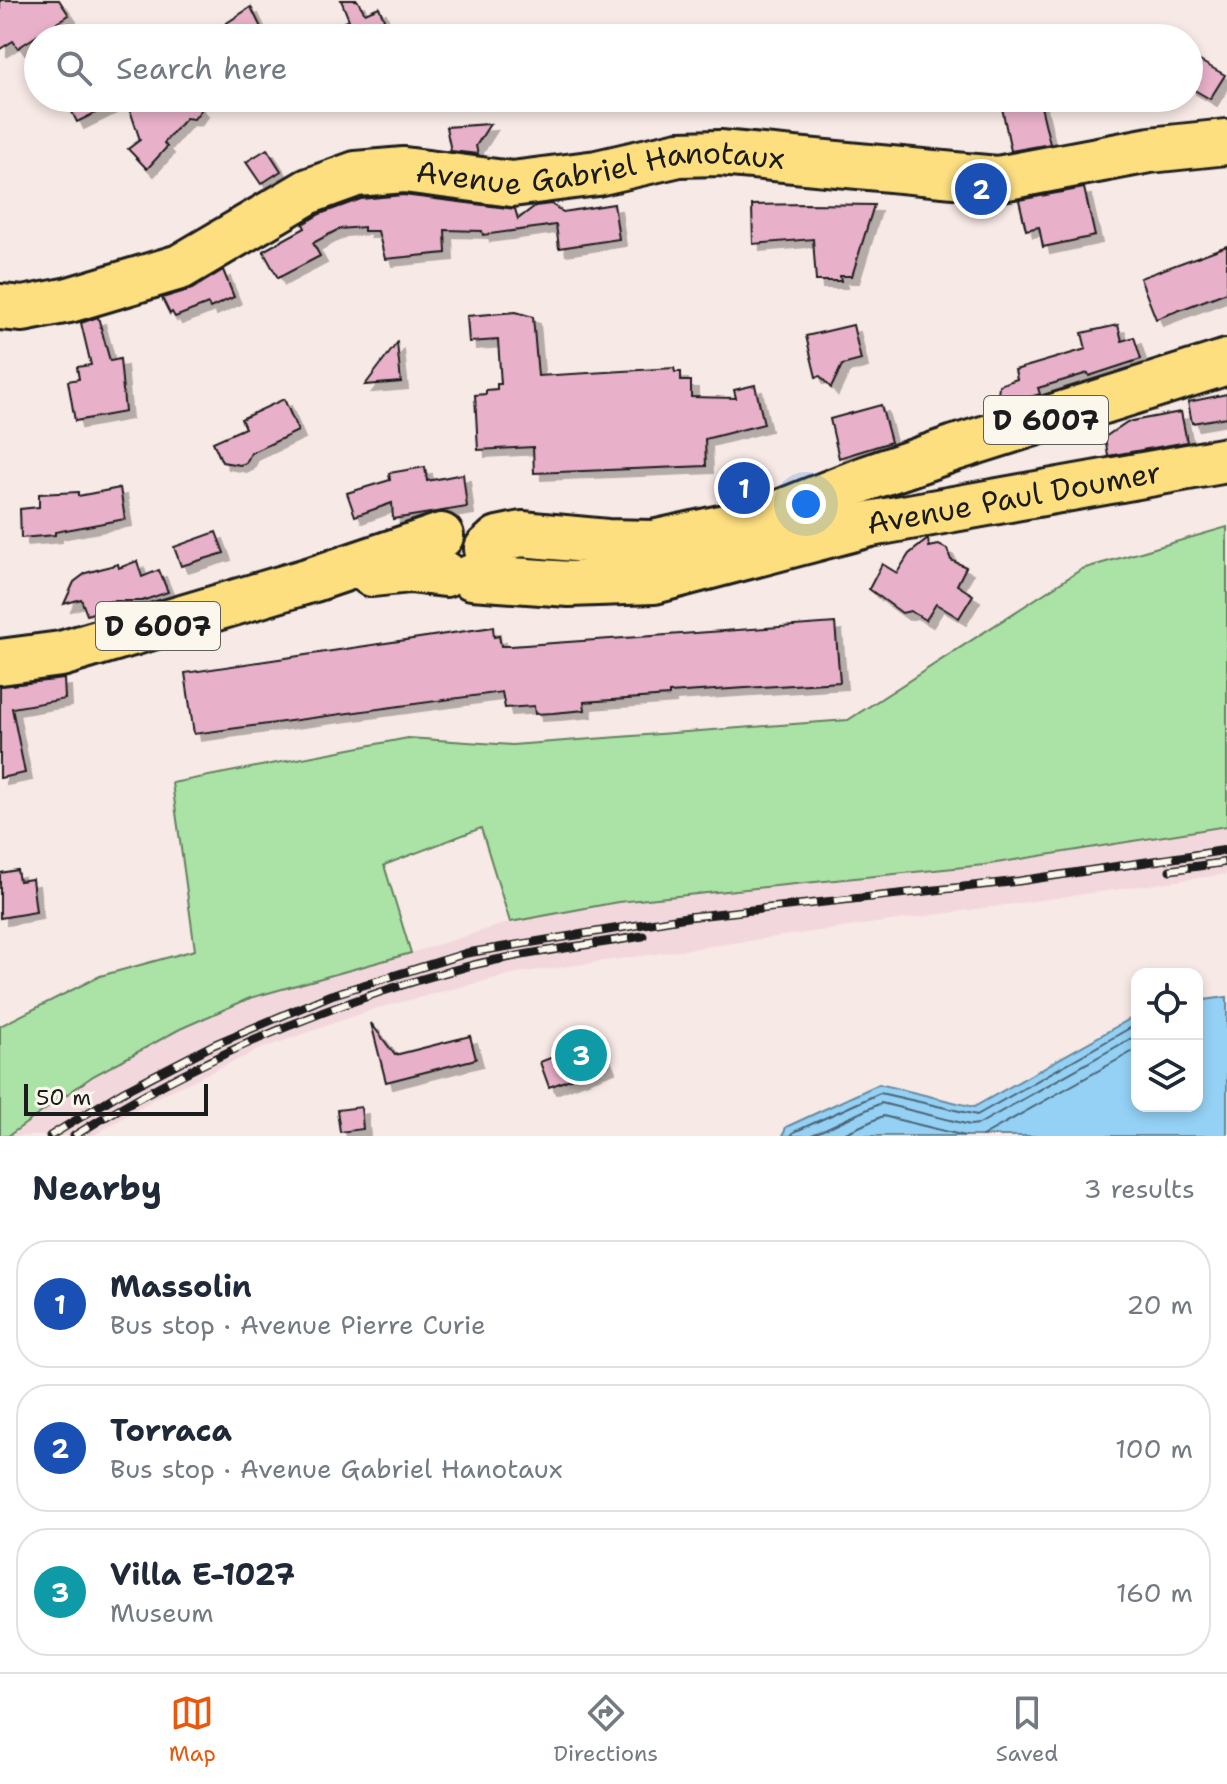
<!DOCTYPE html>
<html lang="en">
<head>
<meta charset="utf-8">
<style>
	body { margin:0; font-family:"Shantell Sans",sans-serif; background:#f6f6f7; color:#1f2937 }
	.controls { position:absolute; right:24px; bottom:24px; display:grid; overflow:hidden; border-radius:16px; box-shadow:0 4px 12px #0003 }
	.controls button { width:72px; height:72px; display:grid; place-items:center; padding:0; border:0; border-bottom:2px solid #e0e1e3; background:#fff; color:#1f2937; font:40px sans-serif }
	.scale { position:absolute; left:24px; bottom:20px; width:184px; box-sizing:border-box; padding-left:8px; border:4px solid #1c1c1c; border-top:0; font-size:22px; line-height:28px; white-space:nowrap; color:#1c1c1c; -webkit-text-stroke:6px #fbf7ec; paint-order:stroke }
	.you { position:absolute; left:806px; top:504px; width:28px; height:28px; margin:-20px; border:6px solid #fff; border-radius:50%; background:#1a73e8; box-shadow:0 0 0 12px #1a73e833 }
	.badge { display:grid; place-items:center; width:52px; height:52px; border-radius:50%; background:#ea580c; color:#fff; font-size:26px; font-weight:700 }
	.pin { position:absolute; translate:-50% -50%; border:4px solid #fff; box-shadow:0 2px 8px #0006 }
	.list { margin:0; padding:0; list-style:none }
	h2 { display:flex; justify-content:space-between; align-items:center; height:104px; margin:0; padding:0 32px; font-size:34px }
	h2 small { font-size:26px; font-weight:400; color:#747a83 }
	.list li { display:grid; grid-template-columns:52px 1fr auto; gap:24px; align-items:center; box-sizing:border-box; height:128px; margin:0 16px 16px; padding:0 16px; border:2px solid #e0e1e3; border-radius:32px }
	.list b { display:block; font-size:30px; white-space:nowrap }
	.list p { margin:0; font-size:26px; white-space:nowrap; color:#747a83 }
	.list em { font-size:26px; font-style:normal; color:#747a83 }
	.icon { flex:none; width:44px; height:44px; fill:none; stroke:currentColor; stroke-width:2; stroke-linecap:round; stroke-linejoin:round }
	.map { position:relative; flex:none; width:1227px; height:1136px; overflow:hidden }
	.search { position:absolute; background:#fff; box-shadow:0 4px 12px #0003; left:24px; right:24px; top:24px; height:88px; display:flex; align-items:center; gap:20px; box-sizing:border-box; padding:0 28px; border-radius:44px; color:#747a83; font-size:30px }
	.sheet { height:536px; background:#fff }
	nav { display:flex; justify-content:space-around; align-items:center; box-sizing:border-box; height:112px; border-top:2px solid #e0e1e3; background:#fff; font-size:22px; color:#747a83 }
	nav a { display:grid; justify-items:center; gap:4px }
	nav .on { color:#ea580c }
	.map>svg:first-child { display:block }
	.built { fill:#f2d8dd }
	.green { fill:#abe3a6; stroke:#648061; stroke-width:2 }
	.water { fill:#94d1f5; stroke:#64899e; stroke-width:2 }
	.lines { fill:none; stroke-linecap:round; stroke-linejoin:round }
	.shore { stroke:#4c6473; stroke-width:2 }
	.building { fill:#e8b1c9; stroke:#1c1c1c; stroke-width:2; filter:url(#shadow) }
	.major-casing { stroke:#1c1c1c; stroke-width:50 }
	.major { stroke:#fddf80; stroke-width:44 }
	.rail-casing { stroke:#1c1c1c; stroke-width:9 }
	.rail { stroke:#fbf7ec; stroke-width:6; stroke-dasharray:18; stroke-linecap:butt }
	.labels { text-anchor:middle; stroke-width:6; stroke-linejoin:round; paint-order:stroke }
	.shield { fill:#fbf7ec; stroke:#5f5e5a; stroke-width:2 }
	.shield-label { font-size:28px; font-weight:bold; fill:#1c1c1c }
	.street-label { font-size:30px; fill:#1c1c1c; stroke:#fbf7ec }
</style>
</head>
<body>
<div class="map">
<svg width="1227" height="1136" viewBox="0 0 1227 1136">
	<defs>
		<filter id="shadow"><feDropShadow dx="7" dy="7" stdDeviation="0" flood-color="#0004"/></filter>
	</defs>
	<rect width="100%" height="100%" fill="#f7e9e5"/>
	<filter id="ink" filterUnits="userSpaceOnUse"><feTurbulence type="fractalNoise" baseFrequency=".0125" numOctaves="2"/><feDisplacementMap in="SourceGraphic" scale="16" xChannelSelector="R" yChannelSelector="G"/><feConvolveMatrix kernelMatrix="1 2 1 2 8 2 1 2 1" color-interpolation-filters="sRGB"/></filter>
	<g filter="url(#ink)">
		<!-- built -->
		<polygon class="built" points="1227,826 1227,874 512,974 374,1009 263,1048 159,1096 93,1136 8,1136 93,1076 180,1029 250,998 411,953 510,922 618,902 984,865"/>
		<!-- green -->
		<polygon class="green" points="1227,527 1227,826 984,865 618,902 510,922 481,828 384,865 411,953 250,998 180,1029 93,1076 8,1136 0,1136 0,1026 100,976 195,950 172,783 408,738 512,745 848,720 1082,569"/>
		<!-- water -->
		<polygon class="water" points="1227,997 1227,1136 783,1136 786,1127 879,1084 974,1107 1137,1015 1137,1106 1197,1106 1197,1001"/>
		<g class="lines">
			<!-- shore -->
			<g class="shore">
				<polyline points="791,1136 794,1132 880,1093 977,1115 1137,1024"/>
				<polyline points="810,1136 881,1103 970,1125 979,1124 1137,1035"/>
				<polyline points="839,1136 883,1116 965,1136"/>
				<polyline points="982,1136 1137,1049"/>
			</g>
		</g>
		<!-- building -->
		<g class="building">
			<polygon points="0,0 59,0 69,15 18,48 13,41 0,49"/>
			<polygon points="341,0 357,0 365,13 379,7 392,38 307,38 349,20"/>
			<polygon points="251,7 266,38 204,38"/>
			<polygon points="1189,55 1225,75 1210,99 1189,87"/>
			<polygon points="65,98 126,98 77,122"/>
			<polygon points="126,98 193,98 201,110 194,119 186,118 175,130 164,143 167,147 147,169 128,149 140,140"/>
			<polygon points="1000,98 1039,98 1050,144 1011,151"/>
			<polygon points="490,124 476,146 478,154 451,151 446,127"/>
			<polygon points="267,149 281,171 261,184 246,162"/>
			<polygon points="1084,188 1095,236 1043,247 1039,227 1026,230 1019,200"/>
			<polygon points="403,195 515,209 518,219 535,206 551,204 563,212 614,204 619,239 559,248 556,225 483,235 482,231 445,230 446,253 385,259 378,231 364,231 364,227 339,229 313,243 320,256 278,278 263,251 305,228 303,224 320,214 361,199"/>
			<polygon points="806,204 874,205 852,276 840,276 841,281 816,281 813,239 753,244 752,205"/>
			<polygon points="1227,246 1227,292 1156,319 1140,278"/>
			<polygon points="223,270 234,297 210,308 208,304 175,317 172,312 170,314 162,298 192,289"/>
			<polygon points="516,312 533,317 538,376 674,368 675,372 681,372 681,381 691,381 691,397 736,398 734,390 755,385 764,424 705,439 706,466 534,473 533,447 478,450 475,395 486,394 486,390 497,389 497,384 501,384 498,340 469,342 467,316"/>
			<polygon points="98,317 110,361 120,359 125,412 75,421 68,381 79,379 77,367 91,365 81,323"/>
			<polygon points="853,325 861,360 842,365 831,388 820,376 816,377 806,336"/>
			<polygon points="1118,325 1122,341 1134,337 1141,359 1089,376 1088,373 1038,388 1040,394 997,407 999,385 1017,379 1015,370 1086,349 1082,333"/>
			<polygon points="397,343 401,382 365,385"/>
			<polygon points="1227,394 1227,417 1192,423 1188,402"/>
			<polygon points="284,399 298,431 251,453 246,463 240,465 222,462 213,442 245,428 241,419"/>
			<polygon points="881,405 891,442 839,458 830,419"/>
			<polygon points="1181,412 1187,442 1108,456 1105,437 1127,422"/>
			<polygon points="425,467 427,481 463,474 467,507 393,519 392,503 355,516 347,493 390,480 389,473"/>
			<polygon points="120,488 125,519 55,532 55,535 21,538 20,509 39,507 39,494 78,492 78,496"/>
			<polygon points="216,532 224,553 181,566 174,547"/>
			<polygon points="928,539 929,547 939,545 947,549 951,560 966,567 957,585 973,595 959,618 936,604 926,620 910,611 902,613 869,589 882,564 897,573 909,554"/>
			<polygon points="137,561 142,577 159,570 168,592 142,601 110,601 114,611 97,617 95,612 87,615 81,599 64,604 74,582 86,573 118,564 119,568"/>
			<polygon points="835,623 840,682 669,693 669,696 584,702 585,710 553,713 535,714 534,706 505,708 502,692 194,734 185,673 493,627 494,637 499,636 501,646 511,646"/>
			<polygon points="64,679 65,699 12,708 25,773 0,778 0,686"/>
			<polygon points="17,870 19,881 32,879 36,912 0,918 0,873"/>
			<polygon points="371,1023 395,1055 470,1036 476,1059 386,1082"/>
			<polygon points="594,1030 608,1065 549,1087 540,1062 576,1048 572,1039"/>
			<polygon points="361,1107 363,1129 340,1132 337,1110"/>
		</g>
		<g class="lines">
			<defs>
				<g id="major">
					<path id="s1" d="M0 307 23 309 69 300 180 267 309 191 356 174 404 170 512 184 597 173 679 154 720 153 997 179 1150 150 1227 142"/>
					<polyline points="487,549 498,539 522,534 607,542 653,543 721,528 782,512 865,479 955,448 1227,362"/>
					<polyline points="372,574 410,570 445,574"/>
					<path id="s2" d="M472 577 569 584 654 581 870 524 1227 460"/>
					<polyline points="0,662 61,654 314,579 441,536"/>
				</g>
			</defs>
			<!-- major casing -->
			<use href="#major" class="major-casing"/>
			<!-- major -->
			<use href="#major" class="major"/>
			<defs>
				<g id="rail">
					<polyline points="1170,870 1227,862"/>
					<polyline points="50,1136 122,1092 213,1045 331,995 467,953 687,917 1019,881 1227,850"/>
					<path d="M74 1136C195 1060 330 1002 469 966 525 952 585 946 643 936"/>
				</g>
			</defs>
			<!-- rail casing -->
			<use href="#rail" class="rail-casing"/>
			<!-- rail -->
			<use href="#rail" class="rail"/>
		</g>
	</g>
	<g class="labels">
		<!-- shield labels -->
		<g class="shield">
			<rect x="984" y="396" width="124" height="48" rx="6"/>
			<rect x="96" y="602" width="124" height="48" rx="6"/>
		</g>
		<g class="shield-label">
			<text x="1046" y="430">D 6007</text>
			<text x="158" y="636">D 6007</text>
		</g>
		<!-- street labels -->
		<g class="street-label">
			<text dy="10" stroke="none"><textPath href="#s1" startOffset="632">Avenue Gabriel Hanotaux</textPath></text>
			<text dy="10" stroke="none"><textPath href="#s2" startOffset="552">Avenue Paul Doumer</textPath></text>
		</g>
	</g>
</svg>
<div class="controls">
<button><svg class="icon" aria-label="locate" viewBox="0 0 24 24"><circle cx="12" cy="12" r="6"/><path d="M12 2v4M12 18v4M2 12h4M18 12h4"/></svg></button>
<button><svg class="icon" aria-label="layers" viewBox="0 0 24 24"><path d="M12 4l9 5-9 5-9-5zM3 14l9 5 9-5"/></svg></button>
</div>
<div class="scale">50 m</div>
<div class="you"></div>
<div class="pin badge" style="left:744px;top:488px;background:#1a4fb4">1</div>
<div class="pin badge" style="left:981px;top:189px;background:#1a4fb4">2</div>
<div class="pin badge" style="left:581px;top:1055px;background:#0f9aa8">3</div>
<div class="search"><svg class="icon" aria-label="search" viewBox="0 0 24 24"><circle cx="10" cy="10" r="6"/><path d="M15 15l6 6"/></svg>Search here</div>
</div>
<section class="sheet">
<h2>Nearby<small>3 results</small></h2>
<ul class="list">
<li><span class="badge" style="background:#1a4fb4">1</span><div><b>Massolin</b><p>Bus stop · Avenue Pierre Curie</p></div><em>20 m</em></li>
<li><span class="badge" style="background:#1a4fb4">2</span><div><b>Torraca</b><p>Bus stop · Avenue Gabriel Hanotaux</p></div><em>100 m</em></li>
<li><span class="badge" style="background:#0f9aa8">3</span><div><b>Villa E-1027</b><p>Museum</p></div><em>160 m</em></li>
</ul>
</section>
<nav>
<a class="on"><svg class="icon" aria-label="map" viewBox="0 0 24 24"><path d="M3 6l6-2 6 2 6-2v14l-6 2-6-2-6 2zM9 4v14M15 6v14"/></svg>Map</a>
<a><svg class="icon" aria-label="directions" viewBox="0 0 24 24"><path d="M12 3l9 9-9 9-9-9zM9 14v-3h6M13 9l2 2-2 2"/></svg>Directions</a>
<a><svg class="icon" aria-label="saved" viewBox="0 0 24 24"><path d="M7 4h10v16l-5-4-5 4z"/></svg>Saved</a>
</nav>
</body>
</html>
